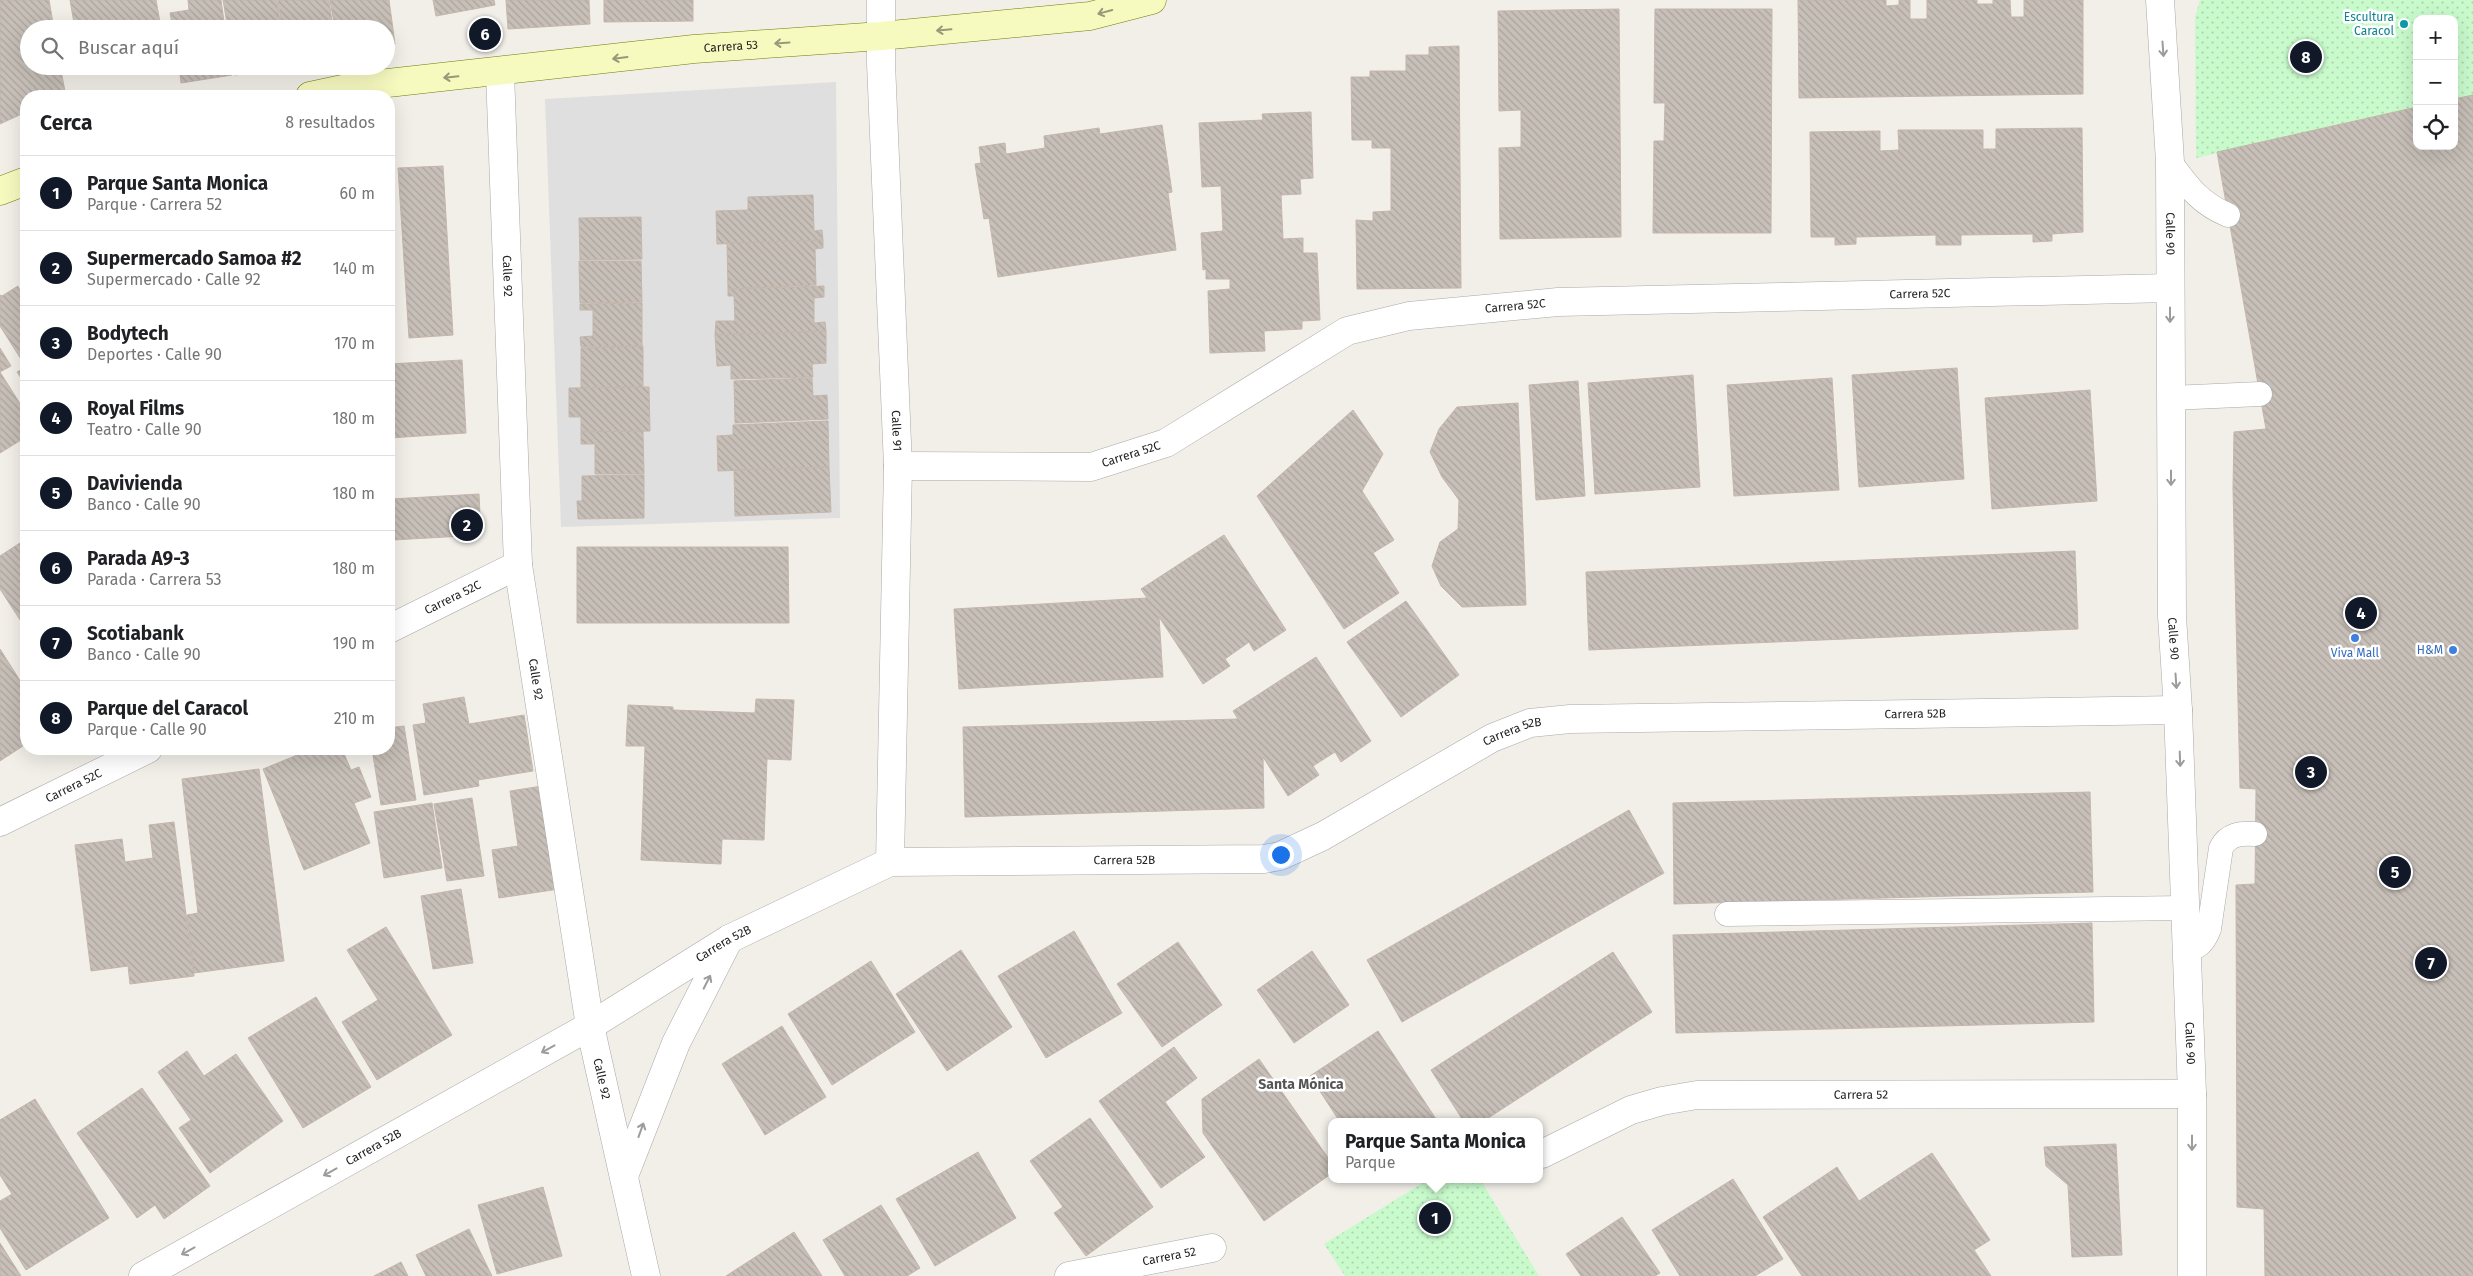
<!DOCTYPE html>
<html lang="es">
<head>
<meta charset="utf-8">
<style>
	body { margin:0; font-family:"Fira Sans",sans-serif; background:#f6f6f6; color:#202124 }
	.controls { position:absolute; right:15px; top:15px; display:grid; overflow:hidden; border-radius:10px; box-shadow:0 5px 20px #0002 }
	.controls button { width:45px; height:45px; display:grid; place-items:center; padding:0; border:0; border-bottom:1px solid #e0e0e0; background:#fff; color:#202124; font:25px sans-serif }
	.you { position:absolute; left:1280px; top:854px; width:18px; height:18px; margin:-12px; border:4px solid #fff; border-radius:50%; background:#1a73e8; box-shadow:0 0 0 8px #1a73e833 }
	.badge { display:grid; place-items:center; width:32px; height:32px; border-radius:50%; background:#111827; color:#fff; font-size:16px; font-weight:700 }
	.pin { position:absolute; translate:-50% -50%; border:2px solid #fff; box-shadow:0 1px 5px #0006 }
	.popup { position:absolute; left:1328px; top:1118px; width:215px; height:65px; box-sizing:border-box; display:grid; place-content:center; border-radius:10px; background:#fff; filter:drop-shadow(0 1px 4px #0005); font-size:16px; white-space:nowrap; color:#757577 }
	.popup b { font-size:19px; color:#202124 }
	.popup::after { content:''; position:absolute; left:50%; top:100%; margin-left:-10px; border:10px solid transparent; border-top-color:#fff }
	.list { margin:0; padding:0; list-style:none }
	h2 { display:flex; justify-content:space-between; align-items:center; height:65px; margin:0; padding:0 20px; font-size:21px }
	h2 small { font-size:16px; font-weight:400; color:#757577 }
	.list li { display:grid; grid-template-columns:32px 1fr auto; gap:15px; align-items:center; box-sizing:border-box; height:75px; padding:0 20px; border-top:1px solid #e0e0e0 }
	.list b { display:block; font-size:19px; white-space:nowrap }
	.list p { margin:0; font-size:16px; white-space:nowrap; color:#757577 }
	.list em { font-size:16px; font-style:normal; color:#757577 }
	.icon { flex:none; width:28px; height:28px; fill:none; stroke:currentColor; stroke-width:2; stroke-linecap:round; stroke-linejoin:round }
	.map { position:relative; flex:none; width:2473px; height:1276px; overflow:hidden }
	.search { position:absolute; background:#fff; box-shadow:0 5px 20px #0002; left:20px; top:20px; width:375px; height:55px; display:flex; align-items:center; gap:12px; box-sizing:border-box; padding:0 18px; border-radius:28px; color:#757577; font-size:19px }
	.panel { position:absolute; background:#fff; box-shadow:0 5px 20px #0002; left:20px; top:90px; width:375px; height:665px; border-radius:20px }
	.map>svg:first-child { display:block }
	.residential { fill:#e0dfdf }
	.park { fill:url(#park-dots) }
	.building { fill:url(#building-back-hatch); stroke:#c4b6ab }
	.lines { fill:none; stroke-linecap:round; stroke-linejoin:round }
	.service-casing { stroke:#a9a9a9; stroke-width:25 }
	.minor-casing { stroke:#a9a9a9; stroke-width:29 }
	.secondary-casing { stroke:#707d05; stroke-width:29 }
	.service { stroke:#fff; stroke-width:24 }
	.minor { stroke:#fff; stroke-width:28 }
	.secondary { stroke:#f7fabf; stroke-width:28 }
	.oneway { stroke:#979978 }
	.oneway2 { stroke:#9c9c9c }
	.culture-dot { fill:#0f9aa8; stroke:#fff; stroke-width:2 }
	.shop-dot { fill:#3f7fe0; stroke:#fff; stroke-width:2 }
	.labels { text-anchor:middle; stroke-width:5; stroke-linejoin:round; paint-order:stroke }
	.culture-label { font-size:12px; fill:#0d838f; stroke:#fff; text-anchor:end }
	.street-label { font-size:12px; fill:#222; stroke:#fff }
	.shop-label { font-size:12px; fill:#366cbe; stroke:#fff; text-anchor:end }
	.neighbourhood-label { font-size:14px; font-weight:bold; fill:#555; stroke:#fff }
</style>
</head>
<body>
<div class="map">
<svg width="2473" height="1276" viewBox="0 0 2473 1276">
	<defs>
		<pattern id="park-dots" width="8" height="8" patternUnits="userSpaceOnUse" patternTransform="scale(1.25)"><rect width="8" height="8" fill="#c8facc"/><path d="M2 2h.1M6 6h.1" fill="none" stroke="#acd6af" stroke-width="1.8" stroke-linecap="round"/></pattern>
		<pattern id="building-back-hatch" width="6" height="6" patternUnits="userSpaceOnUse" patternTransform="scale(1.25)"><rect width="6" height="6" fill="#c7bfb8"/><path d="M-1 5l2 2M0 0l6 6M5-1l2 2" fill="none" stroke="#aba49e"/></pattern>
	</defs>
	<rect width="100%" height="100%" fill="#f2efe9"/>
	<!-- residential -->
	<polygon class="residential" points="836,82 840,518 561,527 545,99"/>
	<!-- park -->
	<g class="park">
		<polygon points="2200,0 2473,0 2473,95 2454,99 2454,19 2417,19 2417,107 2196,158 2195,17"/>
		<polygon points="1429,1179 1480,1179 1539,1276 1345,1276 1324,1244"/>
	</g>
	<!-- building -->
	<g class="building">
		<polygon points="0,0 49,0 54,29 29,29 29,66 60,66 66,96 26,96 26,112 0,124"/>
		<polygon points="70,0 156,0 161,28 75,29"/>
		<polygon points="188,0 221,0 225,29 173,29 170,13 189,10"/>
		<polygon points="223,0 277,0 281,29 228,29"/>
		<polygon points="278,0 329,0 333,29 282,29"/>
		<polygon points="330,0 389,0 395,44 386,46 386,29 335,29"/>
		<polygon points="433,0 494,0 495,5 436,16"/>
		<polygon points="506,0 589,0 590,24 508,29"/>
		<polygon points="604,0 693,0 693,21 604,22"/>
		<polygon points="1798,0 1886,0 1886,6 1899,5 1899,0 1910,0 1910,19 1927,19 1927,0 1977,0 1977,4 1993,4 1993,0 2010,0 2011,17 2024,17 2024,0 2083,0 2083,94 1799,98"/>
		<polygon points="1619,9 1621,237 1500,239 1499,148 1521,147 1521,110 1499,111 1498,11"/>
		<polygon points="1655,9 1772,9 1771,233 1653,233 1654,141 1664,141 1665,103 1654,103"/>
		<polygon points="1459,46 1461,288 1357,289 1356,220 1373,221 1373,212 1391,211 1391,148 1372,148 1372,140 1352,140 1351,77 1370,77 1370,71 1406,71 1406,55 1429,55 1429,47"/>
		<polygon points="179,66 231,66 232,75 181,83"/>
		<polygon points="233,66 287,66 287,67 235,75"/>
		<polygon points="2473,95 2473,1276 2265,1276 2264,1209 2237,1207 2236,885 2255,884 2256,789 2240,788 2233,488 2234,432 2266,429 2217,152 2417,107 2417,146 2454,146 2454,99"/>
		<polygon points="1311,112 1313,178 1300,179 1301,194 1281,195 1283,239 1303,238 1303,253 1317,253 1320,320 1302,321 1302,329 1264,331 1265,351 1210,353 1208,291 1230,289 1230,279 1206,279 1206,269 1203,270 1201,233 1223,231 1221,186 1202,187 1199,123 1263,120 1262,114"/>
		<polygon points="1162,125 1172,192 1168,193 1176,250 998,277 989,218 984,219 975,164 981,163 979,147 1005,143 1006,154 1045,148 1044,136 1099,128 1100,134"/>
		<polygon points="2082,128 2083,232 2052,234 2052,241 2033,242 2033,234 1961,235 1961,245 1936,245 1936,235 1856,237 1856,244 1835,245 1835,237 1811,237 1810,132 1880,131 1880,151 1899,150 1898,130 1983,130 1983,149 1996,149 1996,129"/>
		<polygon points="443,166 453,335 409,338 398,168"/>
		<polygon points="813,195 814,231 822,230 823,240 717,244 716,211 748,210 748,197"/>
		<polygon points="641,217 642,259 580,260 579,218"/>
		<polygon points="823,240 823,248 815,249 816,285 728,289 727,243"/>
		<polygon points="579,261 641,261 642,302 580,303"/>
		<polygon points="18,286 20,291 26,287 26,386 17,372 26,367 0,326 0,295 2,296"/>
		<polygon points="824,286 824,297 814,298 814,323 825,322 826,331 715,335 716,321 735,321 734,296 728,296 728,289"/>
		<polygon points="642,303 642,346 581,347 580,337 593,336 593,310 580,310 580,304"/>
		<polygon points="826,331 826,363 812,364 813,377 731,379 731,365 717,366 715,335"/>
		<polygon points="643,346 643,387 581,388 581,348"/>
		<polygon points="0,348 11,366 0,372 26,413 26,437 0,453"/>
		<polygon points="462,360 466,433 389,438 389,364"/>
		<polygon points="1957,368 1964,479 1859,487 1852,375"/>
		<polygon points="1693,375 1700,487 1595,494 1588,383"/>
		<polygon points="812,378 813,396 827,395 828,419 735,423 734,381"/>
		<polygon points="1832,378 1839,490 1734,496 1727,385"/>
		<polygon points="1578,381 1585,496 1536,500 1529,385"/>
		<polygon points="649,387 650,431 581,432 581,417 569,417 569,388"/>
		<polygon points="2090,390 2097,501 1992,509 1985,398"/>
		<polygon points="1518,403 1526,605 1462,607 1441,586 1432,566 1440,542 1458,529 1459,500 1442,477 1430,452 1439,429 1457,407"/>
		<polygon points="1353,410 1383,454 1362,491 1394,540 1373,553 1399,593 1344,629 1257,496"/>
		<polygon points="828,421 829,467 718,471 717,436 733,435 733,425"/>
		<polygon points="643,431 644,474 595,474 595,444 581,444 581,432"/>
		<polygon points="829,467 831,512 735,516 734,470"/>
		<polygon points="644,475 644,518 578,519 577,501 582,501 582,476"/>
		<polygon points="479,494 481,535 393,540 391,499"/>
		<polygon points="1224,535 1286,630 1254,651 1249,642 1225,659 1230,666 1203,684 1159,617 1163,677 959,689 954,609 1147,598 1141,589"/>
		<polygon points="26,539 26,629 0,589 0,556"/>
		<polygon points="577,547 788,547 789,623 577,623"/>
		<polygon points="2075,551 2078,629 1589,650 1586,572"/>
		<polygon points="1406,601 1459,675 1401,717 1347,642"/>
		<polygon points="0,649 26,690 26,744 0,761"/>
		<polygon points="1316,657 1371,741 1341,762 1335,752 1313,766 1319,775 1288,796 1263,757 1264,808 965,817 963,727 1238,719 1233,711"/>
		<polygon points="464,697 469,724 524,715 533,771 478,780 479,786 424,795 413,725 426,723 423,704"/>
		<polygon points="756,699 794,700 791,760 767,759 764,840 722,839 721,864 641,860 645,746 626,746 628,705 673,707 673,710 755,713"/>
		<polygon points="404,726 416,800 381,805 372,749 389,749 389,728"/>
		<polygon points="312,749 342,749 351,770 359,767 371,797 354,803 370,843 304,870 263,769"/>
		<polygon points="259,769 284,961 194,973 187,915 198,913 182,779"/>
		<polygon points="542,786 559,889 499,898 492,850 518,846 510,791"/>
		<polygon points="2090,792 2093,892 1674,904 1673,803"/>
		<polygon points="472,798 484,876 447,881 434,804"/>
		<polygon points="432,803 442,868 384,878 374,812"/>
		<polygon points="1629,810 1664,873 1402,1022 1367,960"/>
		<polygon points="174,822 194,976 130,984 128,966 91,971 75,845 122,839 125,862 153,858 149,825"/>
		<polygon points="461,889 473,963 433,969 421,896"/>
		<polygon points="2092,923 2094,1022 1676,1033 1673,935"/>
		<polygon points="386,927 452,1035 377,1080 342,1022 378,1000 347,950"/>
		<polygon points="1074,931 1122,1013 1046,1058 998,976"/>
		<polygon points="1178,942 1222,1005 1162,1047 1117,984"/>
		<polygon points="961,950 1012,1027 947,1071 896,994"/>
		<polygon points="1312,951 1349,1005 1294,1043 1257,990"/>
		<polygon points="1613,952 1652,1012 1482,1122 1464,1122 1431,1070"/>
		<polygon points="871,961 915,1032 832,1085 788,1014"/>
		<polygon points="316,997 371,1087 303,1128 248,1038"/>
		<polygon points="782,1026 826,1097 765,1135 722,1064"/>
		<polygon points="1378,1031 1438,1122 1340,1122 1310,1076"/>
		<polygon points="1174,1047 1197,1078 1165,1102 1205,1157 1161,1188 1099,1101"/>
		<polygon points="187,1051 204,1076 236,1054 283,1121 210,1173 179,1128 191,1120 158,1072"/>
		<polygon points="1259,1059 1331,1162 1331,1174 1264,1221 1203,1133 1202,1099"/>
		<polygon points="142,1088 210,1186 164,1219 155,1205 137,1218 77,1133"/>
		<polygon points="35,1099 109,1218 26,1270 0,1228 0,1201 12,1194 0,1175 0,1120"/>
		<polygon points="1090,1118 1153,1207 1086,1256 1054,1213 1063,1207 1030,1161"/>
		<polygon points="2116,1144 2122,1255 2072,1257 2068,1185 2046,1166 2044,1147"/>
		<polygon points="978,1152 1016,1218 935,1266 896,1199"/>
		<polygon points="1932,1153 1990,1240 1974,1250 1991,1276 1802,1276 1763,1217 1837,1167 1859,1201"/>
		<polygon points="1733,1179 1783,1259 1755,1276 1680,1276 1652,1230"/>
		<polygon points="543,1187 562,1256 497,1274 478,1205"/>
		<polygon points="881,1205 920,1268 907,1276 845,1276 823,1240"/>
		<polygon points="1622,1217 1660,1273 1655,1276 1581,1276 1566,1254"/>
		<polygon points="469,1229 492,1276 426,1276 416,1255"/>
		<polygon points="794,1232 822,1276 726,1276"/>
		<polygon points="0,1243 21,1276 0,1276"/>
		<polygon points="401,1262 408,1276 374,1276"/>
	</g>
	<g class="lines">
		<defs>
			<g id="service">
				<path d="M2170 162C2188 186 2199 203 2228 215"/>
				<polyline points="2171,398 2260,394"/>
				<polyline points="1727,914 2185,908"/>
				<path d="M2186 951C2199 947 2204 942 2209 929L2221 848C2228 834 2241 833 2255 834"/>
			</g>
			<g id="minor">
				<path id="s1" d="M881 0V63L898 466 890 862"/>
				<path id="s2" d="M2160 0 2170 162 2172 616 2178 710 2192 1094V1276"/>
				<path id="s3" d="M500 72 518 565 590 1026 646 1276"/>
				<path id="s4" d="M898 466 1091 467 1166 443 1347 331 1409 316 1558 302 2170 288"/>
				<path id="s5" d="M389 629 518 565"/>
				<path id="s6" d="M0 822 148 749"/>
				<path id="s7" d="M1542 1154 1631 1110 1662 1101 1697 1095 2192 1094"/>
				<polyline points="624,1176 676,1043 729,939"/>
				<path id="s8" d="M143 1276 590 1026 729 939 890 862 1264 859 1280 856 1323 836 1492 738 1530 723 1570 719 2178 710"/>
				<path id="s9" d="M1069 1276 1212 1248"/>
			</g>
			<g id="secondary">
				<path id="s10" d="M310 96 352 87 694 49 881 36 1090 16 1152 0"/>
				<polyline points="0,191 26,181"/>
			</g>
		</defs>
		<!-- service casing -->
		<use href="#service" class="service-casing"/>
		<!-- minor casing -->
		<use href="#minor" class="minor-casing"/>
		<!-- secondary casing -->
		<use href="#secondary" class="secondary-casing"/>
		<!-- service -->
		<use href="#service" class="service"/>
		<!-- minor -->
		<use href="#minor" class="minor"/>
		<!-- secondary -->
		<use href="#secondary" class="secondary"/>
	</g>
	<!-- one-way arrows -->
	<defs><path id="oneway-shaft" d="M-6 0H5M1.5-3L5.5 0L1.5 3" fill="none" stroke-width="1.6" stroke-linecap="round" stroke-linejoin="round" transform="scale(1.25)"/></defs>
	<g class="oneway">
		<use href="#oneway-shaft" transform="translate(1105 12) rotate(165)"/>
		<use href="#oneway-shaft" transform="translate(944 30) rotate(175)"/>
		<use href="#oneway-shaft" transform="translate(782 43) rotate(176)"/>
		<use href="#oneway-shaft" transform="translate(620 58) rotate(173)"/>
		<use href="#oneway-shaft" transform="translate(451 77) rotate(174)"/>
	</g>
	<g class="oneway2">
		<use href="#oneway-shaft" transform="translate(2163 49) rotate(86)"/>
		<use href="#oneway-shaft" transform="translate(2170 315) rotate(90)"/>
		<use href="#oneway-shaft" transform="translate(2171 478) rotate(90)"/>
		<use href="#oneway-shaft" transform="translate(2176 681) rotate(86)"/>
		<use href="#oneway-shaft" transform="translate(2180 759) rotate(88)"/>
		<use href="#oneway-shaft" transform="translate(707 982) rotate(-63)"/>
		<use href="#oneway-shaft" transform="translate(548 1049) rotate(151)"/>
		<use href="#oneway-shaft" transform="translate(641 1130) rotate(-70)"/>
		<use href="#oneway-shaft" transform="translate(2192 1143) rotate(90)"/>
		<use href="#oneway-shaft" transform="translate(330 1172) rotate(151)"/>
		<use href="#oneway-shaft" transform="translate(188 1251) rotate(151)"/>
	</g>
	<!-- markers -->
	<circle class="culture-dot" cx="2404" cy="24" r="5"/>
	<g class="shop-dot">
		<circle cx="2355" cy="638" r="5"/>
		<circle cx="2453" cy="650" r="5"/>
	</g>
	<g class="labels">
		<!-- culture labels -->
		<g class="culture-label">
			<text x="2394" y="21">Escultura<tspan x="2394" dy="14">Caracol</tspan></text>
		</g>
		<!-- street labels -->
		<g class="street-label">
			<text dy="4" stroke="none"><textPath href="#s10" startOffset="424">Carrera 53</textPath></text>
			<text dy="4" stroke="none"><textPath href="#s2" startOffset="234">Calle 90</textPath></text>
			<text dy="4" stroke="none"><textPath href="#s3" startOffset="204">Calle 92</textPath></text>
			<text dy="4" stroke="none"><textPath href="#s4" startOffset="1060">Carrera 52C</textPath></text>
			<text dy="4" stroke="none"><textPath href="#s4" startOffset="655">Carrera 52C</textPath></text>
			<text dy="4" stroke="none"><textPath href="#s1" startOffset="431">Calle 91</textPath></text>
			<text dy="4" stroke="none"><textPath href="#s4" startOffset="235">Carrera 52C</textPath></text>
			<text dy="4" stroke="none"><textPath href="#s5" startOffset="71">Carrera 52C</textPath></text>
			<text dy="4" stroke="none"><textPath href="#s2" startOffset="639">Calle 90</textPath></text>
			<text dy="4" stroke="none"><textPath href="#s3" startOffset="609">Calle 92</textPath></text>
			<text dy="4" stroke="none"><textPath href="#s8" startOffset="1914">Carrera 52B</textPath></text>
			<text dy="4" stroke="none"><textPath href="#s8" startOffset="1509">Carrera 52B</textPath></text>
			<text dy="4" stroke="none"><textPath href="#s6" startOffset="82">Carrera 52C</textPath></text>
			<text dy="4" stroke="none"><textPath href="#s8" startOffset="1089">Carrera 52B</textPath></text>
			<text dy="4" stroke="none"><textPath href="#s8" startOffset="669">Carrera 52B</textPath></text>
			<text dy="4" stroke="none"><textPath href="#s2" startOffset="1044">Calle 90</textPath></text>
			<text dy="4" stroke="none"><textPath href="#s3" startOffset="1014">Calle 92</textPath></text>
			<text dy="4" stroke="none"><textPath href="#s7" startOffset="331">Carrera 52</textPath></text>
			<text dy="4" stroke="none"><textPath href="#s8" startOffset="264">Carrera 52B</textPath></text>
			<text dy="4" stroke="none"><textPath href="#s9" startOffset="102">Carrera 52</textPath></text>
		</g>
		<!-- shop labels -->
		<g class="shop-label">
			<text x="2443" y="654">H&amp;M</text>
			<text x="2355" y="657" text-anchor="middle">Viva Mall</text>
		</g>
		<!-- neighbourhood labels -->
		<g class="neighbourhood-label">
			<text x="1301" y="1089">Santa Mónica</text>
		</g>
	</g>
</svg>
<div class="controls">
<button>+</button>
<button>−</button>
<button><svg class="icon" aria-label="locate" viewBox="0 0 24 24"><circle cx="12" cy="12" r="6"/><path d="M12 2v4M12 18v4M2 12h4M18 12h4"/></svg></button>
</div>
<div class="you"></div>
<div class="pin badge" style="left:1435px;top:1218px">1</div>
<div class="popup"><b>Parque Santa Monica</b>Parque</div>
<div class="pin badge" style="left:467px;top:525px">2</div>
<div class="pin badge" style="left:2311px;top:772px">3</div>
<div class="pin badge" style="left:2361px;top:613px">4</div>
<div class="pin badge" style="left:2395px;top:872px">5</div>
<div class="pin badge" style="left:485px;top:34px">6</div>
<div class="pin badge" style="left:2431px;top:963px">7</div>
<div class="pin badge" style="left:2306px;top:57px">8</div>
<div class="search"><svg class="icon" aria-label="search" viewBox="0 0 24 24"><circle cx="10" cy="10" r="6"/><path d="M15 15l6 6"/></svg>Buscar aquí</div>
<section class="panel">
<h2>Cerca<small>8 resultados</small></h2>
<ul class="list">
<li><span class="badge">1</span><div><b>Parque Santa Monica</b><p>Parque · Carrera 52</p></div><em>60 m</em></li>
<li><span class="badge">2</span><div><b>Supermercado Samoa #2</b><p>Supermercado · Calle 92</p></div><em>140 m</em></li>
<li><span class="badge">3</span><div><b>Bodytech</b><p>Deportes · Calle 90</p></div><em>170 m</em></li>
<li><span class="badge">4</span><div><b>Royal Films</b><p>Teatro · Calle 90</p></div><em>180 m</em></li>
<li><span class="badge">5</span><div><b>Davivienda</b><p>Banco · Calle 90</p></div><em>180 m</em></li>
<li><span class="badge">6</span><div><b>Parada A9-3</b><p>Parada · Carrera 53</p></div><em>180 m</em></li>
<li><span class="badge">7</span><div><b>Scotiabank</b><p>Banco · Calle 90</p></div><em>190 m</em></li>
<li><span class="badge">8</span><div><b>Parque del Caracol</b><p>Parque · Calle 90</p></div><em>210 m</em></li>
</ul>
</section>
</div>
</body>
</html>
